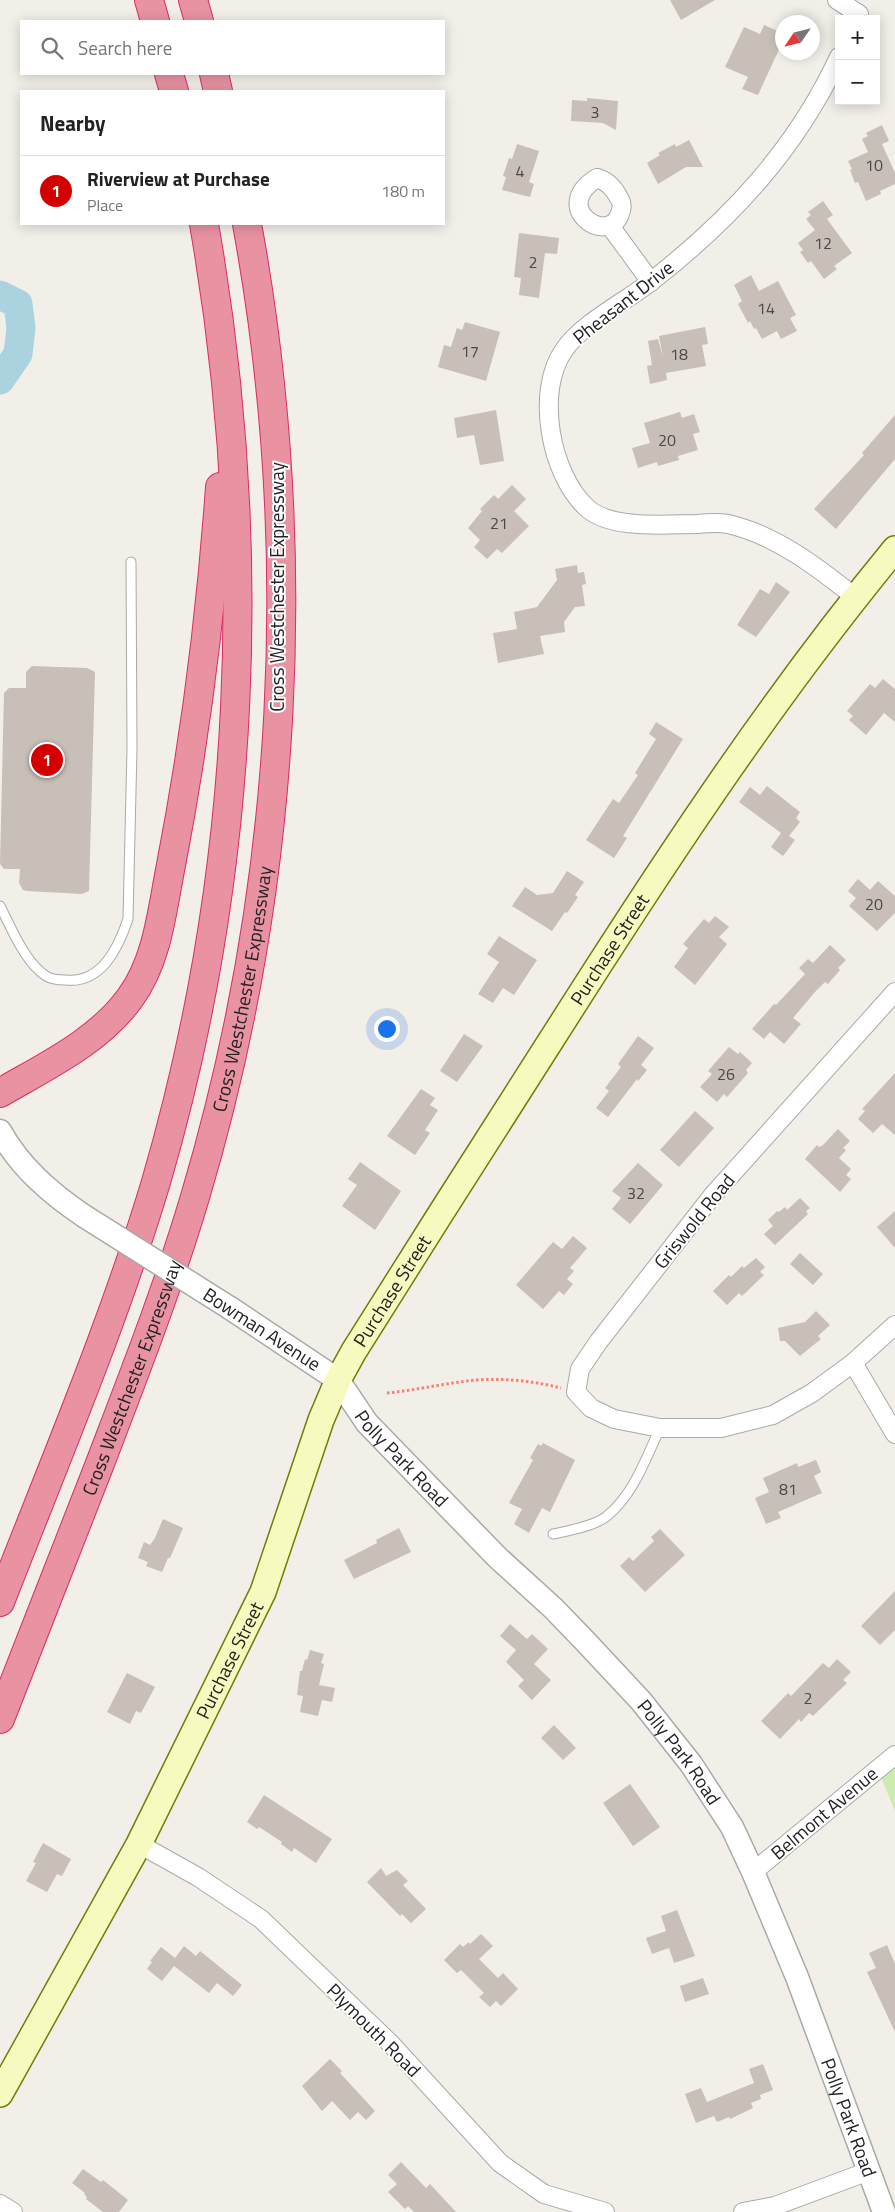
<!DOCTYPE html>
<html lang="en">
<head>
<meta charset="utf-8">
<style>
	body { margin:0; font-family:"Titillium Web",sans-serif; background:#f6f6f6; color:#222 }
	.controls { position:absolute; right:15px; top:15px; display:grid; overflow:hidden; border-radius:0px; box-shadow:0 2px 12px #0003 }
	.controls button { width:45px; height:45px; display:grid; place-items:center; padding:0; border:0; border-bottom:1px solid #e0e0e0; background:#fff; color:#222; font:25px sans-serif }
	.compass { position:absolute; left:775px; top:15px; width:45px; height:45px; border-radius:50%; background:#fff; box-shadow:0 2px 12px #0003; rotate:235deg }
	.you { position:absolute; left:386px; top:1028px; width:18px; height:18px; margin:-12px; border:4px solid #fff; border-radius:50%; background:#1a73e8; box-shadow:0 0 0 8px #1a73e833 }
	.badge { display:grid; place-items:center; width:32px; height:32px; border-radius:50%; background:#d40000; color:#fff; font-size:16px; font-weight:700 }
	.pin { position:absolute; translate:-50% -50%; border:2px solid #fff; box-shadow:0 1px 5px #0006 }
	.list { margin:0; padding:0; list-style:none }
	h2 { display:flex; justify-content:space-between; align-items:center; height:65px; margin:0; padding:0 20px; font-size:21px }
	h2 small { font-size:16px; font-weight:400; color:#767676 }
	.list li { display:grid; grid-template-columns:32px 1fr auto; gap:15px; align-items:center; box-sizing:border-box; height:70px; padding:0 20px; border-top:1px solid #e0e0e0 }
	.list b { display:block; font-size:19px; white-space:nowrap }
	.list p { margin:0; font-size:16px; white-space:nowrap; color:#767676 }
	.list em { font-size:16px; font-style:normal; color:#767676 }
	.icon { flex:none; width:28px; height:28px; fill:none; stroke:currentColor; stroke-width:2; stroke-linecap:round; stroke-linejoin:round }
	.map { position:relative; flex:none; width:895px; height:2212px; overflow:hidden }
	.search { position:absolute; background:#fff; box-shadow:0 2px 12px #0003; left:20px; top:20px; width:425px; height:55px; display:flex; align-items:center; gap:12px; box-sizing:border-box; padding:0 18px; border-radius:0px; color:#767676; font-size:19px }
	.panel { position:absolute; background:#fff; box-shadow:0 2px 12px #0003; left:20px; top:90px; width:425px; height:135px; border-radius:0px }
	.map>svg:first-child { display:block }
	.grass { fill:#cdebb0 }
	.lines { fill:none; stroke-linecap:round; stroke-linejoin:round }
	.river { stroke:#aad3df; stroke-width:29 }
	.building { fill:#c7bfb8 }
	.service-casing { stroke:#a9a9a9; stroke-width:11 }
	.minor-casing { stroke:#a9a9a9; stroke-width:20 }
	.tertiary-casing { stroke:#a9a9a9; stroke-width:25 }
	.secondary-casing { stroke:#707d05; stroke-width:28 }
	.motorway-casing { stroke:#dc2a67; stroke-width:30 }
	.path { stroke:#fa8072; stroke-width:3; stroke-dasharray:2.5 2.5; stroke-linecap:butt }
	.service { stroke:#fff; stroke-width:9 }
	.minor { stroke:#fff; stroke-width:18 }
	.tertiary { stroke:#fff; stroke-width:22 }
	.secondary { stroke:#f7fabf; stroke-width:25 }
	.motorway { stroke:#e892a2; stroke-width:28 }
	.tertiary-bridge-casing { stroke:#a9a9a9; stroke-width:25; stroke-linecap:butt }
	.tertiary-bridge { stroke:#fff; stroke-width:22 }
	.labels { text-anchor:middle; stroke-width:4; stroke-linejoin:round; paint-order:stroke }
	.number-label { font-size:16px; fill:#4b4948 }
	.street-label { font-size:19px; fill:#222; stroke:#fff }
</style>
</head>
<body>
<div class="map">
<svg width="895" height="2212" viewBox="0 0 895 2212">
	<rect width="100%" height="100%" fill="#f2efe9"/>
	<!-- grass -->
	<polygon class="grass" points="895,1763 895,1811 880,1775"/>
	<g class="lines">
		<!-- river -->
		<polyline class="river" points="0,295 18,304 21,328 18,354 0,380"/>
	</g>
	<!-- building -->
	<g class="building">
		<polygon points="670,0 715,0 681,20"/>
		<polygon points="764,25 782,33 782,43 758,95 742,89 748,77 725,67 744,27 760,34"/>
		<polygon points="587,98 618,101 616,130 603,123 571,121 572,100 587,101"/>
		<polygon points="882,125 889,141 882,144 895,173 895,184 880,191 881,194 866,201 858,182 855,183 850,170 852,169 848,161 868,152 862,139 868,136 866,133"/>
		<polygon points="689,140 703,167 686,167 658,184 647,163 660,155 658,153 675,144 676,147"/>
		<polygon points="517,144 539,151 529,182 534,184 530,197 502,190 506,177 503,176 509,158 512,159"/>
		<polygon points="823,201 833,215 827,219 852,253 834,266 837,269 824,279 811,261 808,263 800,252 803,250 798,243 815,230 806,219 811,215 808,212"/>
		<polygon points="519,233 559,238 557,254 545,253 539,298 519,295 521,278 514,277"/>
		<polygon points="751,275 759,291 778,281 796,315 790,318 797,331 781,339 777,331 762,339 756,328 754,329 750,321 748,323 738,304 742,301 734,285"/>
		<polygon points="465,322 500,332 486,381 438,367 444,345 451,347 457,328 462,330"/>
		<polygon points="705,327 708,344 702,345 706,366 666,373 667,380 650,384 647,366 652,365 648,341 658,339 663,357 659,336"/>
		<polygon points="496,410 504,461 480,465 474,435 457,438 454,418"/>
		<polygon points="680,412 682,418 694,414 700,432 693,434 698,450 678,456 679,460 658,466 657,462 638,468 632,448 650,443 644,423"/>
		<polygon points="895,415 895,459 836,529 814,509 864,455 862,453"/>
		<polygon points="512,485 526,499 514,511 529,526 502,553 497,549 487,559 474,547 480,540 468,528 482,511 480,509 494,495 498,499"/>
		<polygon points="577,565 578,573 584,572 586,584 582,585 585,606 575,607 564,622 565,632 540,636 544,654 498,663 493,633 517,629 514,612 537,607 557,580 555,569"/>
		<polygon points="776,582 790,592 756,637 737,625 760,589 769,594"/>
		<polygon points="32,666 87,668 95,672 89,891 82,894 27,891 23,890 19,883 20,869 4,869 0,864 4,693 9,688 26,688 26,672"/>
		<polygon points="883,679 895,689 895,722 884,713 866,735 849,720 853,716 847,711 870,684 875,688"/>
		<polygon points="656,722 683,739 623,836 627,838 614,858 586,840 613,799 619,803 638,775 635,773 656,739 649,734"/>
		<polygon points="767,786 800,812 796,818 800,822 789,836 795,840 783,856 771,847 781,833 739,802 750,787 760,795"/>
		<polygon points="567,871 584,882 575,895 578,897 567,913 565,912 552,931 512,906 525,887 537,895 553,893"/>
		<polygon points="858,879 870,890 878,881 895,896 895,913 877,931 849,906 856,898 848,891"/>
		<polygon points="715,916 729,927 719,937 727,944 695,985 674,967 688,948 683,944 704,919 709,923"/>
		<polygon points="499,936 537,960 514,995 503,988 493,1003 478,994 499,962 487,954"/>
		<polygon points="830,945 846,960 838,968 840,970 828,984 825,982 815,992 793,1018 801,1024 784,1044 770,1032 764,1039 752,1029 774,1004 776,1005 805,974 799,968 808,959 813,963"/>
		<polygon points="464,1034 483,1046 457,1082 440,1071"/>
		<polygon points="638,1036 654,1048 641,1065 647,1070 638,1081 637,1079 608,1117 596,1108 609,1091 605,1088 621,1067 618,1064"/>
		<polygon points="729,1047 738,1054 740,1052 752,1063 746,1070 748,1073 727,1097 724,1094 717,1102 700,1087 712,1074 708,1071"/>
		<polygon points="895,1073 895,1135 882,1124 873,1133 858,1119 865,1111 862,1109"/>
		<polygon points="421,1089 435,1098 430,1105 438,1110 425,1130 430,1133 415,1155 387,1136"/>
		<polygon points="695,1111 714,1128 679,1167 660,1150"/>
		<polygon points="838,1129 850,1141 843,1148 846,1150 839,1158 851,1169 846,1175 851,1179 840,1192 805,1159 817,1145 819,1147 823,1145"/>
		<polygon points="360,1162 401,1191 375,1230 342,1206 357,1185 348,1179"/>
		<polygon points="638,1163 663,1185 630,1224 612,1209 621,1198 612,1191"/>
		<polygon points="800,1198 810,1208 806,1211 808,1214 775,1245 764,1234 773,1226 768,1220 777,1211 779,1212 785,1207 787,1210"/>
		<polygon points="895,1211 895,1248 877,1227"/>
		<polygon points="573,1236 587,1248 570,1268 574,1271 567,1279 573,1284 564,1295 559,1291 543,1309 516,1285 553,1242 562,1249"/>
		<polygon points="800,1253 823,1274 813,1285 790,1264"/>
		<polygon points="756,1258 765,1267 760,1272 764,1275 742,1296 739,1293 727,1305 713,1291 729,1275 731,1277 742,1266 744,1268"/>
		<polygon points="816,1311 830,1325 818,1336 821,1339 800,1356 785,1341 780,1341 778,1328 805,1322"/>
		<polygon points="543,1443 575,1460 550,1512 542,1508 529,1533 514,1524 522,1509 509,1503 533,1460 530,1458 538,1444 541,1446"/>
		<polygon points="816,1460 821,1472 814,1476 822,1493 778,1512 781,1518 766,1524 755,1498 769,1492 763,1478 797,1463 798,1467"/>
		<polygon points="163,1519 183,1528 170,1558 168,1558 162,1572 146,1566 148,1562 138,1558 144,1542 150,1545 155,1538"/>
		<polygon points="399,1528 411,1552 354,1579 344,1560 377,1543 376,1540"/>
		<polygon points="660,1529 685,1555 645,1592 620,1566 629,1557 633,1561 654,1541 651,1537"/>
		<polygon points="895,1591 895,1630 880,1645 861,1626"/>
		<polygon points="510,1624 527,1639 532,1634 548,1649 534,1664 551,1680 532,1700 518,1686 524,1680 506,1662 516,1650 500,1636"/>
		<polygon points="310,1650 324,1654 321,1663 324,1664 319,1685 335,1688 332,1702 322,1700 318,1716 300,1712 303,1696 297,1695 300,1671 302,1671 305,1659 307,1660"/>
		<polygon points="837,1659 851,1672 843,1680 847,1683 813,1716 809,1713 801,1722 799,1719 780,1739 761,1721 788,1693 791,1696 823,1663 829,1668"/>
		<polygon points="127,1673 155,1687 141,1713 136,1711 130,1724 107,1712"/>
		<polygon points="554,1725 576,1748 563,1760 541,1738"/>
		<polygon points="630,1784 660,1827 633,1846 603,1803"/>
		<polygon points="264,1795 332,1839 316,1863 294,1848 292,1852 281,1844 282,1842 259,1827 257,1829 247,1822"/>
		<polygon points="43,1843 71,1859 62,1876 57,1874 47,1892 26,1881 36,1863 33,1862"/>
		<polygon points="381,1868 386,1876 397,1870 408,1881 403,1885 426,1909 411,1923 402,1914 400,1916 367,1882"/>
		<polygon points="677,1910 695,1956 674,1963 669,1948 652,1954 646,1938 666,1931 661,1916"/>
		<polygon points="481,1934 493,1946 479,1959 498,1978 503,1973 518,1989 501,2006 496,2001 490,2007 479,1997 484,1993 461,1970 457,1973 444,1960 460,1944 463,1947 469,1942 470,1944"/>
		<polygon points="887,1945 895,1964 895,2032 867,1972 876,1968 869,1953"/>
		<polygon points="184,1946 196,1956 200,1951 242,1985 233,1996 217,1983 209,1993 174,1966 162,1981 147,1969 152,1962 150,1961 161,1947 175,1958"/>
		<polygon points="703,1978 709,1994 685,2002 680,1986"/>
		<polygon points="330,2059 342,2071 340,2073 375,2111 366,2120 358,2112 350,2120 332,2101 322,2111 302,2086"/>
		<polygon points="763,2064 773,2090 760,2095 761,2099 751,2103 753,2108 730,2119 729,2117 717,2122 714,2116 696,2123 685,2094 701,2088 707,2102 754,2083 749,2069"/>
		<polygon points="401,2162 426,2188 430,2184 456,2212 414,2212 408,2206 405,2209 388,2192 397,2184 388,2175"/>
		<polygon points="83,2169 101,2182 103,2180 128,2200 119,2212 103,2212 86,2199 87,2197 84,2194 85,2193 72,2183"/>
	</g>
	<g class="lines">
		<defs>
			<g id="service">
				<path d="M0 906C11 927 25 963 46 976 51 979 59 980 65 980 101 984 118 949 128 919L132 748 131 562"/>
				<path d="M553 1534C568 1531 595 1526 607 1516 634 1494 646 1458 660 1428"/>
			</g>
			<g id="minor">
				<polyline points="837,0 859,14"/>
				<path d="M839 57C796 149 732 218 653 280 627 301 582 323 564 350 535 391 550 474 587 508 611 530 667 524 697 524 707 523 718 522 728 524 776 535 817 567 855 597"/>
				<path d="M597 178C608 181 614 188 619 198 623 204 622 209 619 216 606 245 550 207 597 178Z"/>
				<polyline points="610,226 651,282"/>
				<polyline points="895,992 713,1195 599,1341 580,1369 576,1392 591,1408 614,1419 660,1428 721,1428 773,1415 812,1393 853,1363 895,1325"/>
				<polyline points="853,1363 895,1434"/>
				<polyline points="139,1844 198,1877 261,1919 391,2044 500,2163 544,2194 605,2212"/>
				<polyline points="753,1872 895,1755"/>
				<polyline points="0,2204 13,2212"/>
				<polyline points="743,2212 775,2206 869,2171"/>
			</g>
			<g id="tertiary">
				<path d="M0 1131C20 1167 50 1193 84 1216"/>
				<path id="s1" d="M230 1308 338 1380 367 1423 497 1557 553 1608 584 1640 641 1701 691 1764 732 1827 753 1872 797 1977 884 2212"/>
			</g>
			<g id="secondary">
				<path id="s2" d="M0 2094 139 1844 263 1592 321 1420 338 1380 354 1351C428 1233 503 1115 578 998 677 843 778 691 895 549"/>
			</g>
			<g id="motorway">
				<polyline points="149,0 155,21"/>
				<polyline points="193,0 199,21"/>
				<polyline points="169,74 174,91"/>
				<polyline points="214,74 218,91"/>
				<path d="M0 1093C46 1066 98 1042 130 998 158 960 162 910 171 865 195 741 211 614 220 487"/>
				<path d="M0 1602C54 1463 113 1325 156 1182 247 870 260 543 204 224"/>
				<path id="s3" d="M0 1719C33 1635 66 1550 99 1466 133 1377 168 1288 195 1197 289 882 306 546 247 224"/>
			</g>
		</defs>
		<!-- service casing -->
		<use href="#service" class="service-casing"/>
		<!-- minor casing -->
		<use href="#minor" class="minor-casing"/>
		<!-- tertiary casing -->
		<use href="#tertiary" class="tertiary-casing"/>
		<!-- secondary casing -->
		<use href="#secondary" class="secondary-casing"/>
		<!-- motorway casing -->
		<use href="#motorway" class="motorway-casing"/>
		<!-- path -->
		<path class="path" d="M387 1393C417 1390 446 1383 476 1380 505 1378 533 1381 561 1388"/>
		<!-- service -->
		<use href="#service" class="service"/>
		<!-- minor -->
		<use href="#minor" class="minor"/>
		<!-- tertiary -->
		<use href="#tertiary" class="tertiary"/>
		<!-- secondary -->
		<use href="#secondary" class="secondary"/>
		<!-- motorway -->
		<use href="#motorway" class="motorway"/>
		<defs>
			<polyline id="tertiary-bridge" points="84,1216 230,1308"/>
		</defs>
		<!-- tertiary-bridge casing -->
		<use href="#tertiary-bridge" class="tertiary-bridge-casing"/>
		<!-- tertiary-bridge -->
		<use href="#tertiary-bridge" class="tertiary-bridge"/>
	</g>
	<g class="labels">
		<!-- number labels -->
		<g class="number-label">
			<text x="595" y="118">3</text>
			<text x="874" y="171">10</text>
			<text x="520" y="177">4</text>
			<text x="823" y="249">12</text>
			<text x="533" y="268">2</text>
			<text x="766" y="314">14</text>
			<text x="470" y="357">17</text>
			<text x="679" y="360">18</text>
			<text x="667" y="446">20</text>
			<text x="499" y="529">21</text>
			<text x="874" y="910">20</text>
			<text x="726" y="1080">26</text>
			<text x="636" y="1199">32</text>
			<text x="788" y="1495">81</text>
			<text x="808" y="1704">2</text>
		</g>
		<!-- street labels -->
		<g class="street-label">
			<text transform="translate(623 302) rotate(-38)" y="7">Pheasant Drive</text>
			<text transform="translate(277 587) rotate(-90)" y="7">Cross Westchester Expressway</text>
			<text dy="7" stroke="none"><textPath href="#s2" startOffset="1301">Purchase Street</textPath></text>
			<text dy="7" stroke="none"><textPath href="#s3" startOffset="771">Cross Westchester Expressway</textPath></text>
			<text transform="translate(694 1221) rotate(-51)" y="7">Griswold Road</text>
			<text dy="7" stroke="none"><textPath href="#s2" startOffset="896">Purchase Street</textPath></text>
			<text transform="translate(262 1329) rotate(33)" y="7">Bowman Avenue</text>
			<text dy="7" stroke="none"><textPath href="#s3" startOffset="366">Cross Westchester Expressway</textPath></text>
			<text dy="7" stroke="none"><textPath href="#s1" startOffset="231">Polly Park Road</textPath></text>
			<text dy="7" stroke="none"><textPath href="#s2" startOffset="491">Purchase Street</textPath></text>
			<text dy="7" stroke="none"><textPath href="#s1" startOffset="636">Polly Park Road</textPath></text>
			<text transform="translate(824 1813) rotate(-40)" y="7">Belmont Avenue</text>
			<text transform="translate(374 2030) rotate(45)" y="7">Plymouth Road</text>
			<text dy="7" stroke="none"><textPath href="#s1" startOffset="1041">Polly Park Road</textPath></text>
		</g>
	</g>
</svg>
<div class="controls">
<button>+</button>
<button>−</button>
</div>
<svg class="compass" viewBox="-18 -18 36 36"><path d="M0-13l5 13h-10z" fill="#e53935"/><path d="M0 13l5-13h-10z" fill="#767676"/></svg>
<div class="you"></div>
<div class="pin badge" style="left:47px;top:760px">1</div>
<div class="search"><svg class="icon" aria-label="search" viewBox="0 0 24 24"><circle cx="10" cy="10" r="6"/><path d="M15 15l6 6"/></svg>Search here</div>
<section class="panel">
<h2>Nearby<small></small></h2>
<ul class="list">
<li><span class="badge">1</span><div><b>Riverview at Purchase</b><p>Place</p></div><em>180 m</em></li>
</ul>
</section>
</div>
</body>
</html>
